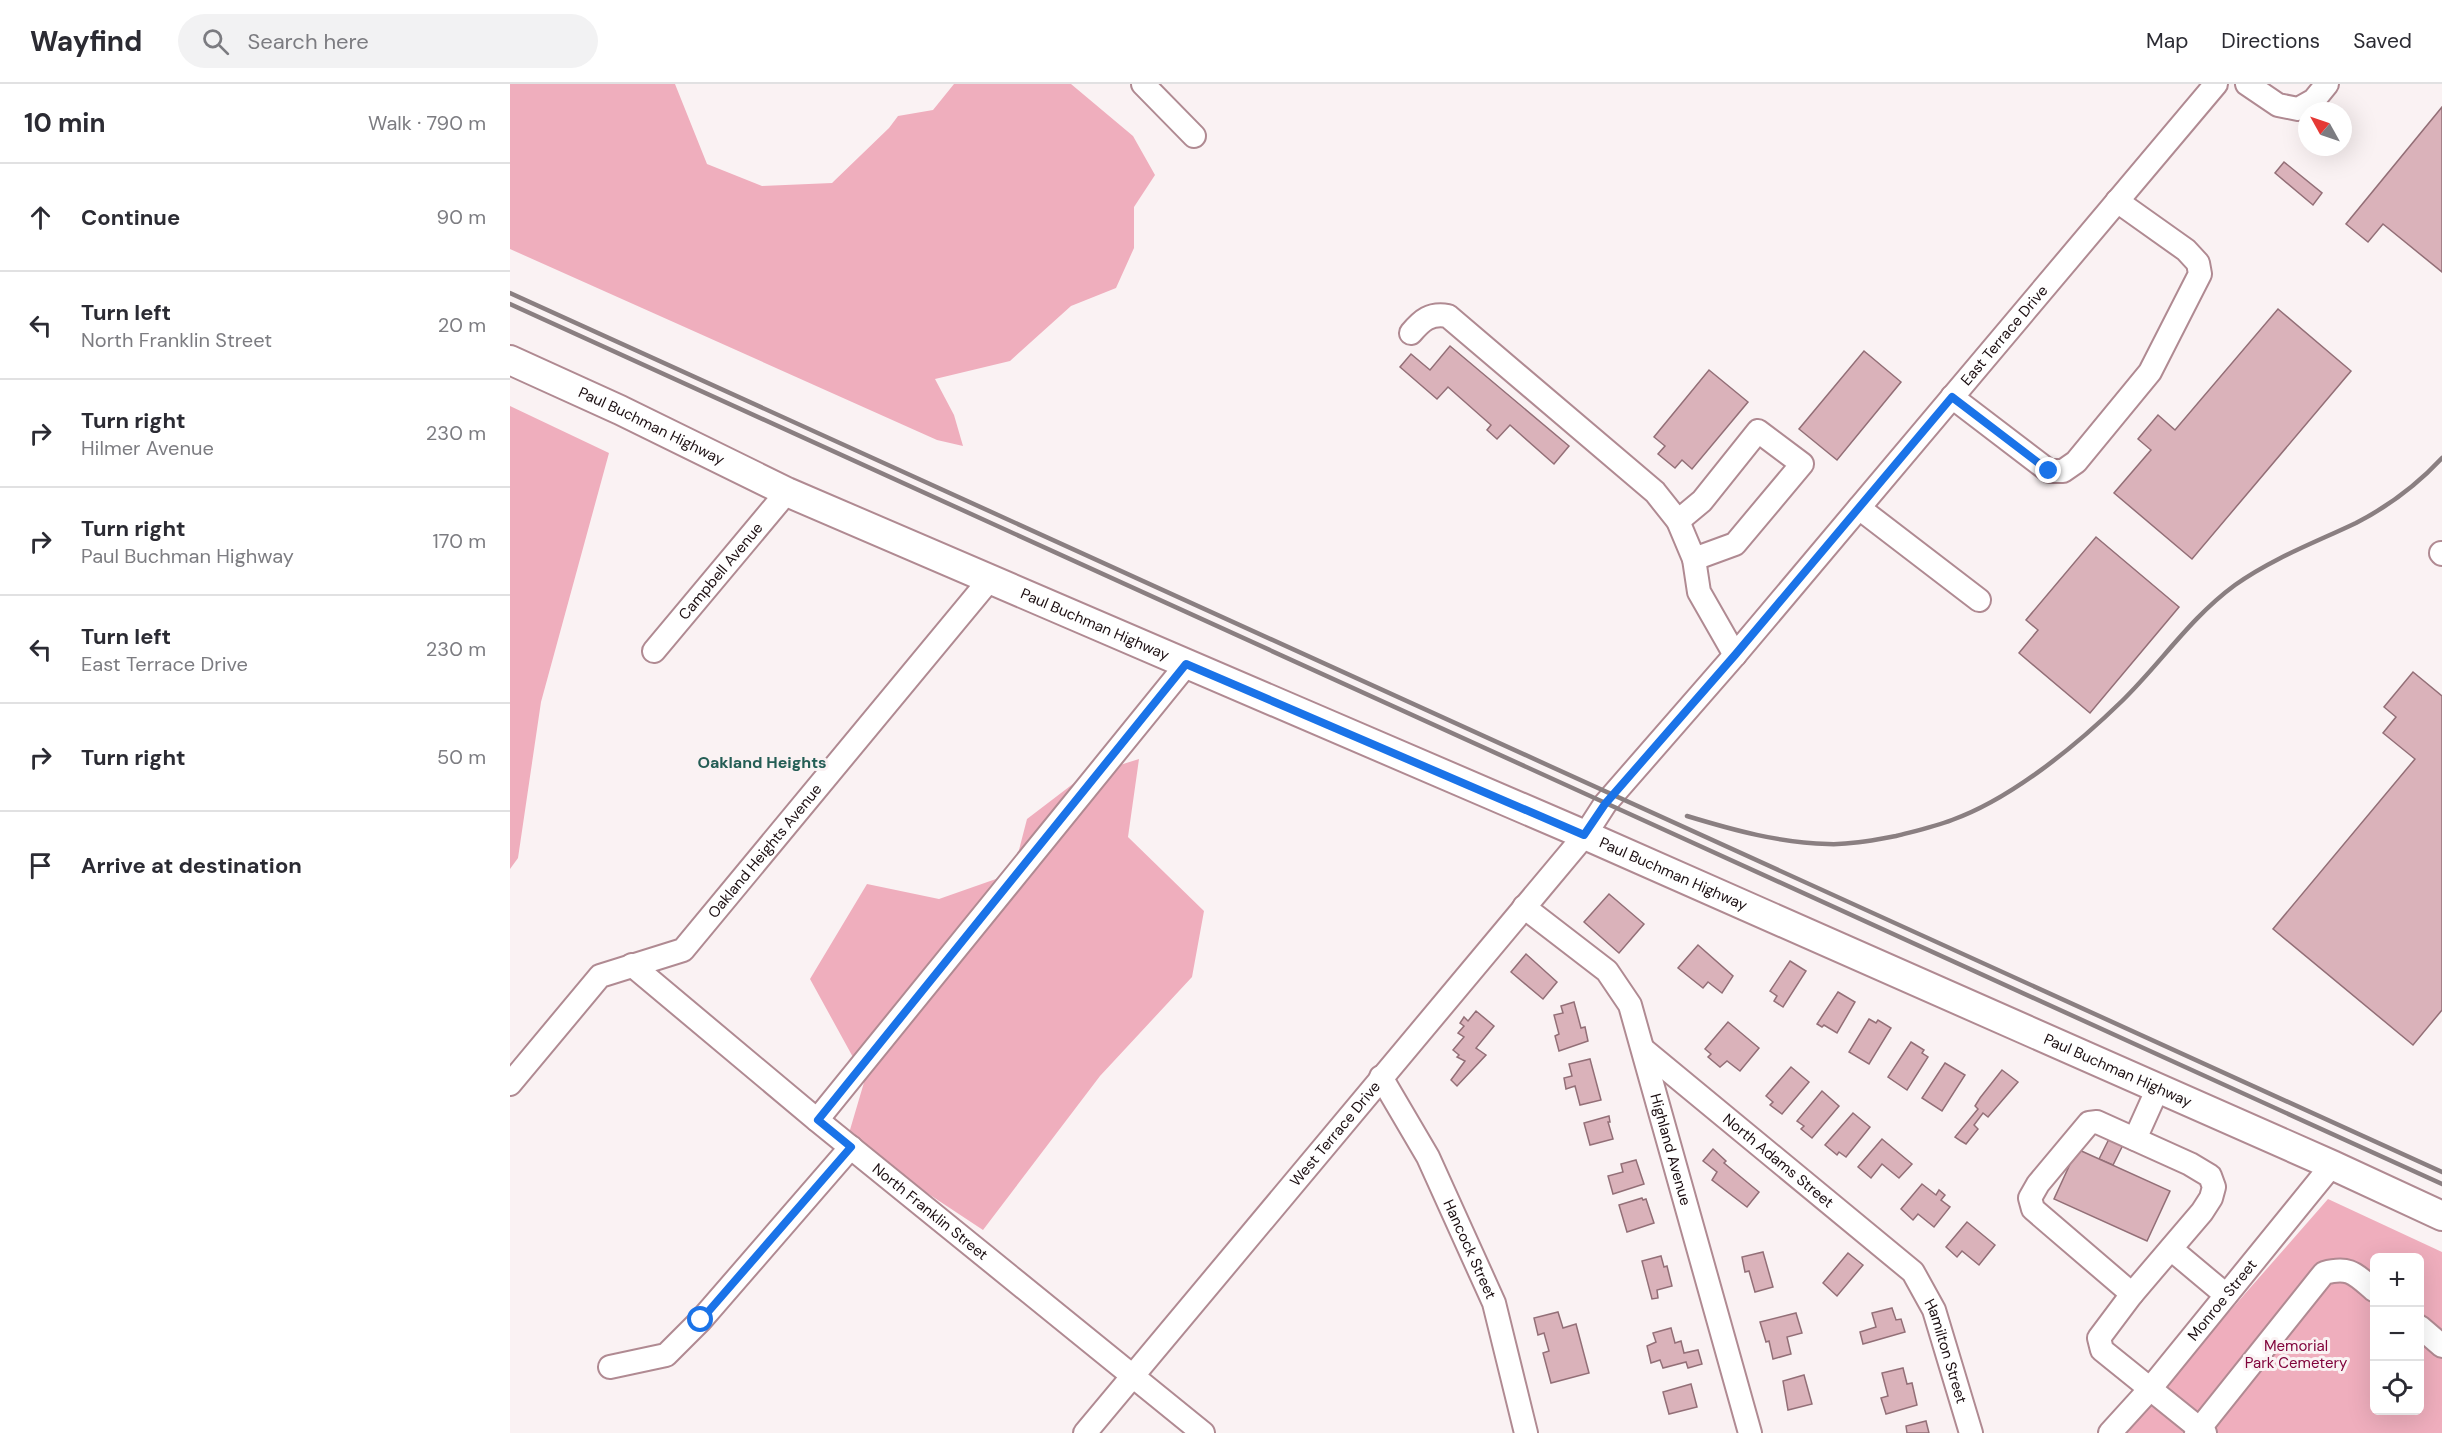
<!DOCTYPE html>
<html lang="en">
<head>
<meta charset="utf-8">
<style>
	body { margin:0; font-family:"DM Sans",sans-serif; background:#f2f2f3; color:#2b2b33 }
	.controls { position:absolute; right:18px; bottom:18px; display:grid; overflow:hidden; border-radius:9px; box-shadow:0 6px 24px #0002 }
	.controls button { width:54px; height:54px; display:grid; place-items:center; padding:0; border:0; border-bottom:2px solid #e1e1e2; background:#fff; color:#2b2b33; font:30px sans-serif }
	.compass { position:absolute; left:1788px; top:18px; width:54px; height:54px; border-radius:50%; background:#fff; box-shadow:0 6px 24px #0002; rotate:310deg }
	.stop { position:absolute; width:18px; height:18px; margin:-14px; border:4px solid #1a73e8; border-radius:50%; background:#fff }
	.stop.end { background:#1a73e8; border-color:#fff; box-shadow:0 2px 6px #0008 }
	.list { margin:0; padding:0; list-style:none }
	h2 { display:flex; justify-content:space-between; align-items:center; height:78px; margin:0; padding:0 24px; font-size:26px }
	h2 small { font-size:20px; font-weight:400; color:#7c7c81 }
	.list li { display:grid; grid-template-columns:39px 1fr auto; gap:18px; align-items:center; box-sizing:border-box; height:108px; padding:0 24px; border-top:2px solid #e1e1e2 }
	.list b { display:block; font-size:22px; white-space:nowrap }
	.list p { margin:0; font-size:20px; white-space:nowrap; color:#7c7c81 }
	.list em { font-size:20px; font-style:normal; color:#7c7c81 }
	.icon { flex:none; width:33px; height:33px; fill:none; stroke:currentColor; stroke-width:2; stroke-linecap:round; stroke-linejoin:round }
	.map { position:relative; flex:none; width:1932px; height:1349px; overflow:hidden }
	header { display:flex; align-items:center; gap:36px; box-sizing:border-box; height:84px; padding:0 30px; background:#fff; border-bottom:2px solid #e1e1e2 }
	header strong { font-size:28px }
	nav { display:flex; gap:33px; margin-inline-start:auto; font-size:21px }
	.search { width:420px; height:54px; background:#f2f2f3; display:flex; align-items:center; gap:15px; box-sizing:border-box; padding:0 21px; border-radius:33px; color:#7c7c81; font-size:22px }
	main { display:flex }
	aside { flex:1; background:#fff }
	.map>svg:first-child { display:block }
	.green { fill:#efaebd; fill-rule:evenodd }
	.building { fill:#dab2ba; stroke:#936f77; stroke-width:1.5 }
	.lines { fill:none; stroke-linecap:round; stroke-linejoin:round }
	.minor-casing { stroke:#b08a92; stroke-width:26 }
	.major-casing { stroke:#b08a92; stroke-width:32 }
	.minor { stroke:#fff; stroke-width:22 }
	.major { stroke:#fff; stroke-width:28 }
	.rail { stroke:#8a7f81; stroke-width:4.5 }
	.route { stroke:#1a73e8; stroke-width:8 }
	.labels { text-anchor:middle; stroke-width:6; stroke-linejoin:round; paint-order:stroke }
	.street-label { font-size:15px; fill:#1b0e11; stroke:#faf2f3 }
	.park-label { font-size:15px; fill:#81043c; stroke:#faf2f3 }
	.neighbourhood-label { font-size:16px; font-weight:bold; fill:#245d55; stroke:#faf2f3 }
</style>
</head>
<body>
<header>
<strong>Wayfind</strong>
<div class="search"><svg class="icon" aria-label="search" viewBox="0 0 24 24"><circle cx="10" cy="10" r="6"/><path d="M15 15l6 6"/></svg>Search here</div>
<nav><a>Map</a><a>Directions</a><a>Saved</a></nav>
</header>
<main>
<aside>
<h2>10 min<small>Walk · 790 m</small></h2>
<ul class="list">
<li><svg class="icon" aria-label="ahead" viewBox="0 0 24 24"><path d="M12 20V5M6 11l6-6 6 6"/></svg><div><b>Continue</b></div><em>90 m</em></li>
<li><svg class="icon" aria-label="left" viewBox="0 0 24 24"><path d="M17 20v-9H6M10 6l-5 5 5 5"/></svg><div><b>Turn left</b><p>North Franklin Street</p></div><em>20 m</em></li>
<li><svg class="icon" aria-label="right" viewBox="0 0 24 24"><path d="M7 20v-9h11M14 6l5 5-5 5"/></svg><div><b>Turn right</b><p>Hilmer Avenue</p></div><em>230 m</em></li>
<li><svg class="icon" aria-label="right" viewBox="0 0 24 24"><path d="M7 20v-9h11M14 6l5 5-5 5"/></svg><div><b>Turn right</b><p>Paul Buchman Highway</p></div><em>170 m</em></li>
<li><svg class="icon" aria-label="left" viewBox="0 0 24 24"><path d="M17 20v-9H6M10 6l-5 5 5 5"/></svg><div><b>Turn left</b><p>East Terrace Drive</p></div><em>230 m</em></li>
<li><svg class="icon" aria-label="right" viewBox="0 0 24 24"><path d="M7 20v-9h11M14 6l5 5-5 5"/></svg><div><b>Turn right</b></div><em>50 m</em></li>
<li><svg class="icon" aria-label="arrive" viewBox="0 0 24 24"><path d="M6 21V4h12l-3 4 3 4H6"/></svg><div><b>Arrive at destination</b></div></li>
</ul>
</aside>
<div class="map">
<svg width="1932" height="1349" viewBox="0 0 1932 1349">
	<rect width="100%" height="100%" fill="#faf2f3"/>
	<!-- green -->
	<g class="green">
		<polygon points="0,0 165,0 197,80 252,102 322,99 379,44 388,32 423,26 444,0 561,0 623,52 645,91 624,123 624,164 606,204 561,222 500,277 425,295 444,331 453,362 427,356 0,165"/>
		<polygon points="0,322 99,369 31,618 8,774 0,785"/>
		<polygon points="629,675 618,753 694,827 682,893 590,992 473,1146 337,1056 355,995 300,895 357,800 429,815 503,789 517,735 572,693"/>
		<path d="M1818 1115 1932 1168V1349H1613ZM1864 1174H1910V1326H1864Z"/>
	</g>
	<!-- building -->
	<g class="building">
		<polygon points="1932,23 1932,188 1873,140 1858,158 1836,140"/>
		<polygon points="1774,78 1812,109 1803,121 1765,89"/>
		<polygon points="1768,225 1841,287 1682,475 1604,409 1641,366 1628,355 1648,331 1665,346"/>
		<polygon points="940,262 1059,362 1044,380 1000,341 987,355 977,346 981,341 938,303 927,315 890,283 901,270 920,286"/>
		<polygon points="1354,267 1391,298 1327,376 1289,345"/>
		<polygon points="1199,286 1238,318 1182,385 1172,376 1165,384 1148,370 1155,362 1144,353"/>
		<polygon points="1586,453 1669,523 1580,629 1509,569 1528,546 1516,536"/>
		<polygon points="1903,588 1932,612 1932,926 1903,961 1763,845 1905,675 1873,649 1886,633 1874,623"/>
		<polygon points="1099,810 1134,840 1109,869 1074,838"/>
		<polygon points="1188,861 1223,892 1212,909 1198,898 1193,904 1168,884"/>
		<polygon points="1016,870 1047,898 1033,915 1001,888"/>
		<polygon points="1280,877 1296,887 1273,923 1264,917 1267,912 1260,907"/>
		<polygon points="1328,908 1345,918 1327,949 1314,941 1312,943 1307,940"/>
		<polygon points="1064,918 1071,944 1075,943 1078,957 1049,967 1045,952 1049,950 1044,931 1053,929 1051,922"/>
		<polygon points="966,927 984,942 966,964 976,971 947,1002 941,996 955,977 947,973 949,971 943,966 954,953 948,949 954,942 950,939 954,933 958,937"/>
		<polygon points="1359,935 1366,939 1368,936 1381,944 1359,980 1339,968"/>
		<polygon points="1218,938 1249,964 1230,987 1217,977 1210,983 1198,973 1201,970 1195,965"/>
		<polygon points="1401,958 1414,966 1412,969 1418,973 1397,1006 1378,993"/>
		<polygon points="1080,975 1091,1016 1070,1021 1065,1002 1056,1005 1054,994 1062,992 1059,980"/>
		<polygon points="1435,979 1455,991 1432,1027 1412,1014"/>
		<polygon points="1281,983 1299,998 1272,1030 1260,1021 1263,1018 1256,1012"/>
		<polygon points="1492,986 1508,998 1478,1033 1473,1029 1464,1041 1468,1045 1456,1060 1451,1057 1445,1053 1468,1025 1465,1022 1470,1014"/>
		<polygon points="1312,1007 1329,1022 1302,1054 1291,1045 1294,1042 1287,1037"/>
		<polygon points="1343,1029 1360,1043 1336,1073 1329,1068 1327,1071 1315,1061"/>
		<polygon points="1099,1032 1100,1038 1098,1038 1103,1055 1080,1061 1074,1039"/>
		<polygon points="1372,1055 1402,1080 1389,1094 1372,1080 1361,1094 1348,1083"/>
		<polygon points="1599,1055 1613,1061 1603,1081 1589,1075"/>
		<polygon points="1203,1065 1216,1077 1214,1079 1249,1108 1237,1123 1202,1096 1207,1088 1193,1077"/>
		<polygon points="1567,1065 1660,1107 1637,1157 1544,1115"/>
		<polygon points="1126,1076 1134,1100 1103,1110 1098,1092 1113,1088 1111,1080"/>
		<polygon points="1412,1100 1426,1111 1429,1106 1435,1111 1431,1116 1440,1123 1424,1143 1408,1130 1403,1136 1391,1125"/>
		<polygon points="1132,1114 1133,1116 1136,1115 1144,1139 1117,1148 1109,1121"/>
		<polygon points="1457,1138 1485,1161 1469,1181 1452,1167 1447,1173 1436,1163"/>
		<polygon points="1253,1168 1263,1203 1245,1208 1239,1187 1235,1188 1232,1173"/>
		<polygon points="1338,1169 1353,1181 1327,1212 1313,1199"/>
		<polygon points="1151,1172 1154,1183 1157,1182 1162,1202 1147,1206 1148,1214 1142,1215 1132,1177"/>
		<polygon points="1382,1224 1386,1236 1391,1235 1395,1248 1353,1260 1350,1248 1366,1243 1362,1229"/>
		<polygon points="1048,1228 1053,1244 1066,1240 1079,1289 1041,1299 1033,1269 1039,1267 1034,1249 1028,1251 1024,1234"/>
		<polygon points="1286,1229 1292,1249 1277,1253 1281,1270 1263,1275 1259,1257 1256,1258 1250,1238"/>
		<polygon points="1161,1244 1165,1259 1171,1257 1174,1269 1188,1266 1192,1280 1178,1284 1176,1278 1153,1284 1150,1276 1141,1279 1137,1262 1146,1258 1143,1249"/>
		<polygon points="1393,1284 1397,1300 1402,1299 1407,1321 1376,1330 1371,1314 1378,1312 1372,1289"/>
		<polygon points="1294,1291 1302,1320 1278,1326 1273,1297"/>
		<polygon points="1181,1300 1187,1323 1159,1330 1153,1308"/>
		<polygon points="1416,1337 1419,1349 1397,1349 1396,1342"/>
	</g>
	<g class="lines">
		<defs>
			<g id="minor">
				<polyline points="633,0 684,52"/>
				<polyline points="1737,0 1768,21 1788,25 1804,16 1817,0"/>
				<path d="M901 249C912 236 920 229 938 232L1145 408 1168 437 1184 475 1189 508 1225 571"/>
				<polyline points="1442,313 1539,387 1553,387 1566,378 1640,288 1690,190 1688,179 1676,166 1607,117"/>
				<polyline points="1349,424 1469,516"/>
				<polyline points="1168,437 1192,417 1248,347 1292,380 1225,460 1184,475"/>
				<polyline points="1931,469 1932,470"/>
				<path id="s1" d="M144 567 277 408"/>
				<path id="s2" d="M1014 823 1097 887 1120 921 1240 1349"/>
				<path id="s3" d="M122 881 307 1036 693 1349"/>
				<path id="s4" d="M1134 966 1403 1188 1424 1226 1461 1349"/>
				<path id="s5" d="M871 993 918 1073 984 1219 1016 1349"/>
				<path id="s6" d="M0 1000 90 892 173 866 481 494"/>
				<polyline points="307,1036 677,580"/>
				<polygon points="1587,1038 1680,1080 1700,1092 1704,1103 1701,1114 1692,1128 1622,1210 1523,1125 1520,1114 1528,1100 1579,1039"/>
				<polyline points="1625,1055 1648,1004"/>
				<polyline points="1661,1165 1716,1211"/>
				<polyline points="1622,1210 1589,1254 1592,1266 1695,1349"/>
				<polyline points="1910,1243 1932,1262"/>
				<polyline points="100,1283 156,1271 191,1236 341,1063"/>
				<path id="s7" d="M575 1349 1075 751 1095 720 1225 571 1706 0"/>
				<path id="s8" d="M1600 1349 1640 1305 1822 1081"/>
				<path d="M1686 1349 1814 1189C1840 1182 1845 1190 1864 1206"/>
			</g>
			<g id="major">
				<path id="s9" d="M0 276 110 326 277 408 1075 751 1822 1081 1932 1132"/>
			</g>
		</defs>
		<!-- minor casing -->
		<use href="#minor" class="minor-casing"/>
		<!-- major casing -->
		<use href="#major" class="major-casing"/>
		<!-- minor -->
		<use href="#minor" class="minor"/>
		<!-- major -->
		<use href="#major" class="major"/>
		<!-- rail -->
		<g class="rail">
			<polyline points="0,209 1932,1088"/>
			<polyline points="0,220 1932,1100"/>
			<path d="M1177 732C1223 746 1270 759 1318 760 1340 761 1364 756 1386 752 1405 747 1424 743 1442 736 1501 715 1567 661 1612 617 1651 579 1680 534 1725 501 1763 474 1804 459 1846 439 1877 423 1908 400 1932 374"/>
		</g>
	</g>
	<g class="lines">
		<!-- route -->
		<polyline class="route" points="191,1236 341,1063 308,1036 676,580 1074,751 1095,720 1225,571 1442,313 1539,387"/>
	</g>
	<g class="labels">
		<!-- street labels -->
		<g class="street-label">
			<text dy="5" stroke="none"><textPath href="#s7" startOffset="1432">East Terrace Drive</textPath></text>
			<text dy="5" stroke="none"><textPath href="#s9" startOffset="156">Paul Buchman Highway</textPath></text>
			<text dy="5" stroke="none"><textPath href="#s1" startOffset="104">Campbell Avenue</textPath></text>
			<text dy="5" stroke="none"><textPath href="#s9" startOffset="642">Paul Buchman Highway</textPath></text>
			<text dy="5" stroke="none"><textPath href="#s6" startOffset="356">Oakland Heights Avenue</textPath></text>
			<text dy="5" stroke="none"><textPath href="#s9" startOffset="1272">Paul Buchman Highway</textPath></text>
			<text dy="5" stroke="none"><textPath href="#s9" startOffset="1758">Paul Buchman Highway</textPath></text>
			<text dy="5" stroke="none"><textPath href="#s7" startOffset="390">West Terrace Drive</textPath></text>
			<text dy="5" stroke="none"><textPath href="#s2" startOffset="296">Highland Avenue</textPath></text>
			<text dy="5" stroke="none"><textPath href="#s4" startOffset="174">North Adams Street</textPath></text>
			<text dy="5" stroke="none"><textPath href="#s3" startOffset="387">North Franklin Street</textPath></text>
			<text dy="5" stroke="none"><textPath href="#s5" startOffset="194">Hancock Street</textPath></text>
			<text dy="5" stroke="none"><textPath href="#s8" startOffset="174">Monroe Street</textPath></text>
			<text dy="5" stroke="none"><textPath href="#s4" startOffset="435">Hamilton Street</textPath></text>
		</g>
		<!-- park labels -->
		<g class="park-label">
			<text x="1786" y="1267">Memorial<tspan x="1786" dy="17">Park Cemetery</tspan></text>
		</g>
		<!-- neighbourhood labels -->
		<g class="neighbourhood-label">
			<text x="252" y="684">Oakland Heights</text>
		</g>
	</g>
</svg>
<div class="controls">
<button>+</button>
<button>−</button>
<button><svg class="icon" aria-label="locate" viewBox="0 0 24 24"><circle cx="12" cy="12" r="6"/><path d="M12 2v4M12 18v4M2 12h4M18 12h4"/></svg></button>
</div>
<svg class="compass" viewBox="-18 -18 36 36"><path d="M0-13l5 13h-10z" fill="#e53935"/><path d="M0 13l5-13h-10z" fill="#7c7c81"/></svg>
<div class="stop" style="left:191px;top:1236px"></div>
<div class="stop end" style="left:1539px;top:387px"></div>
</div>
</main>
</body>
</html>
